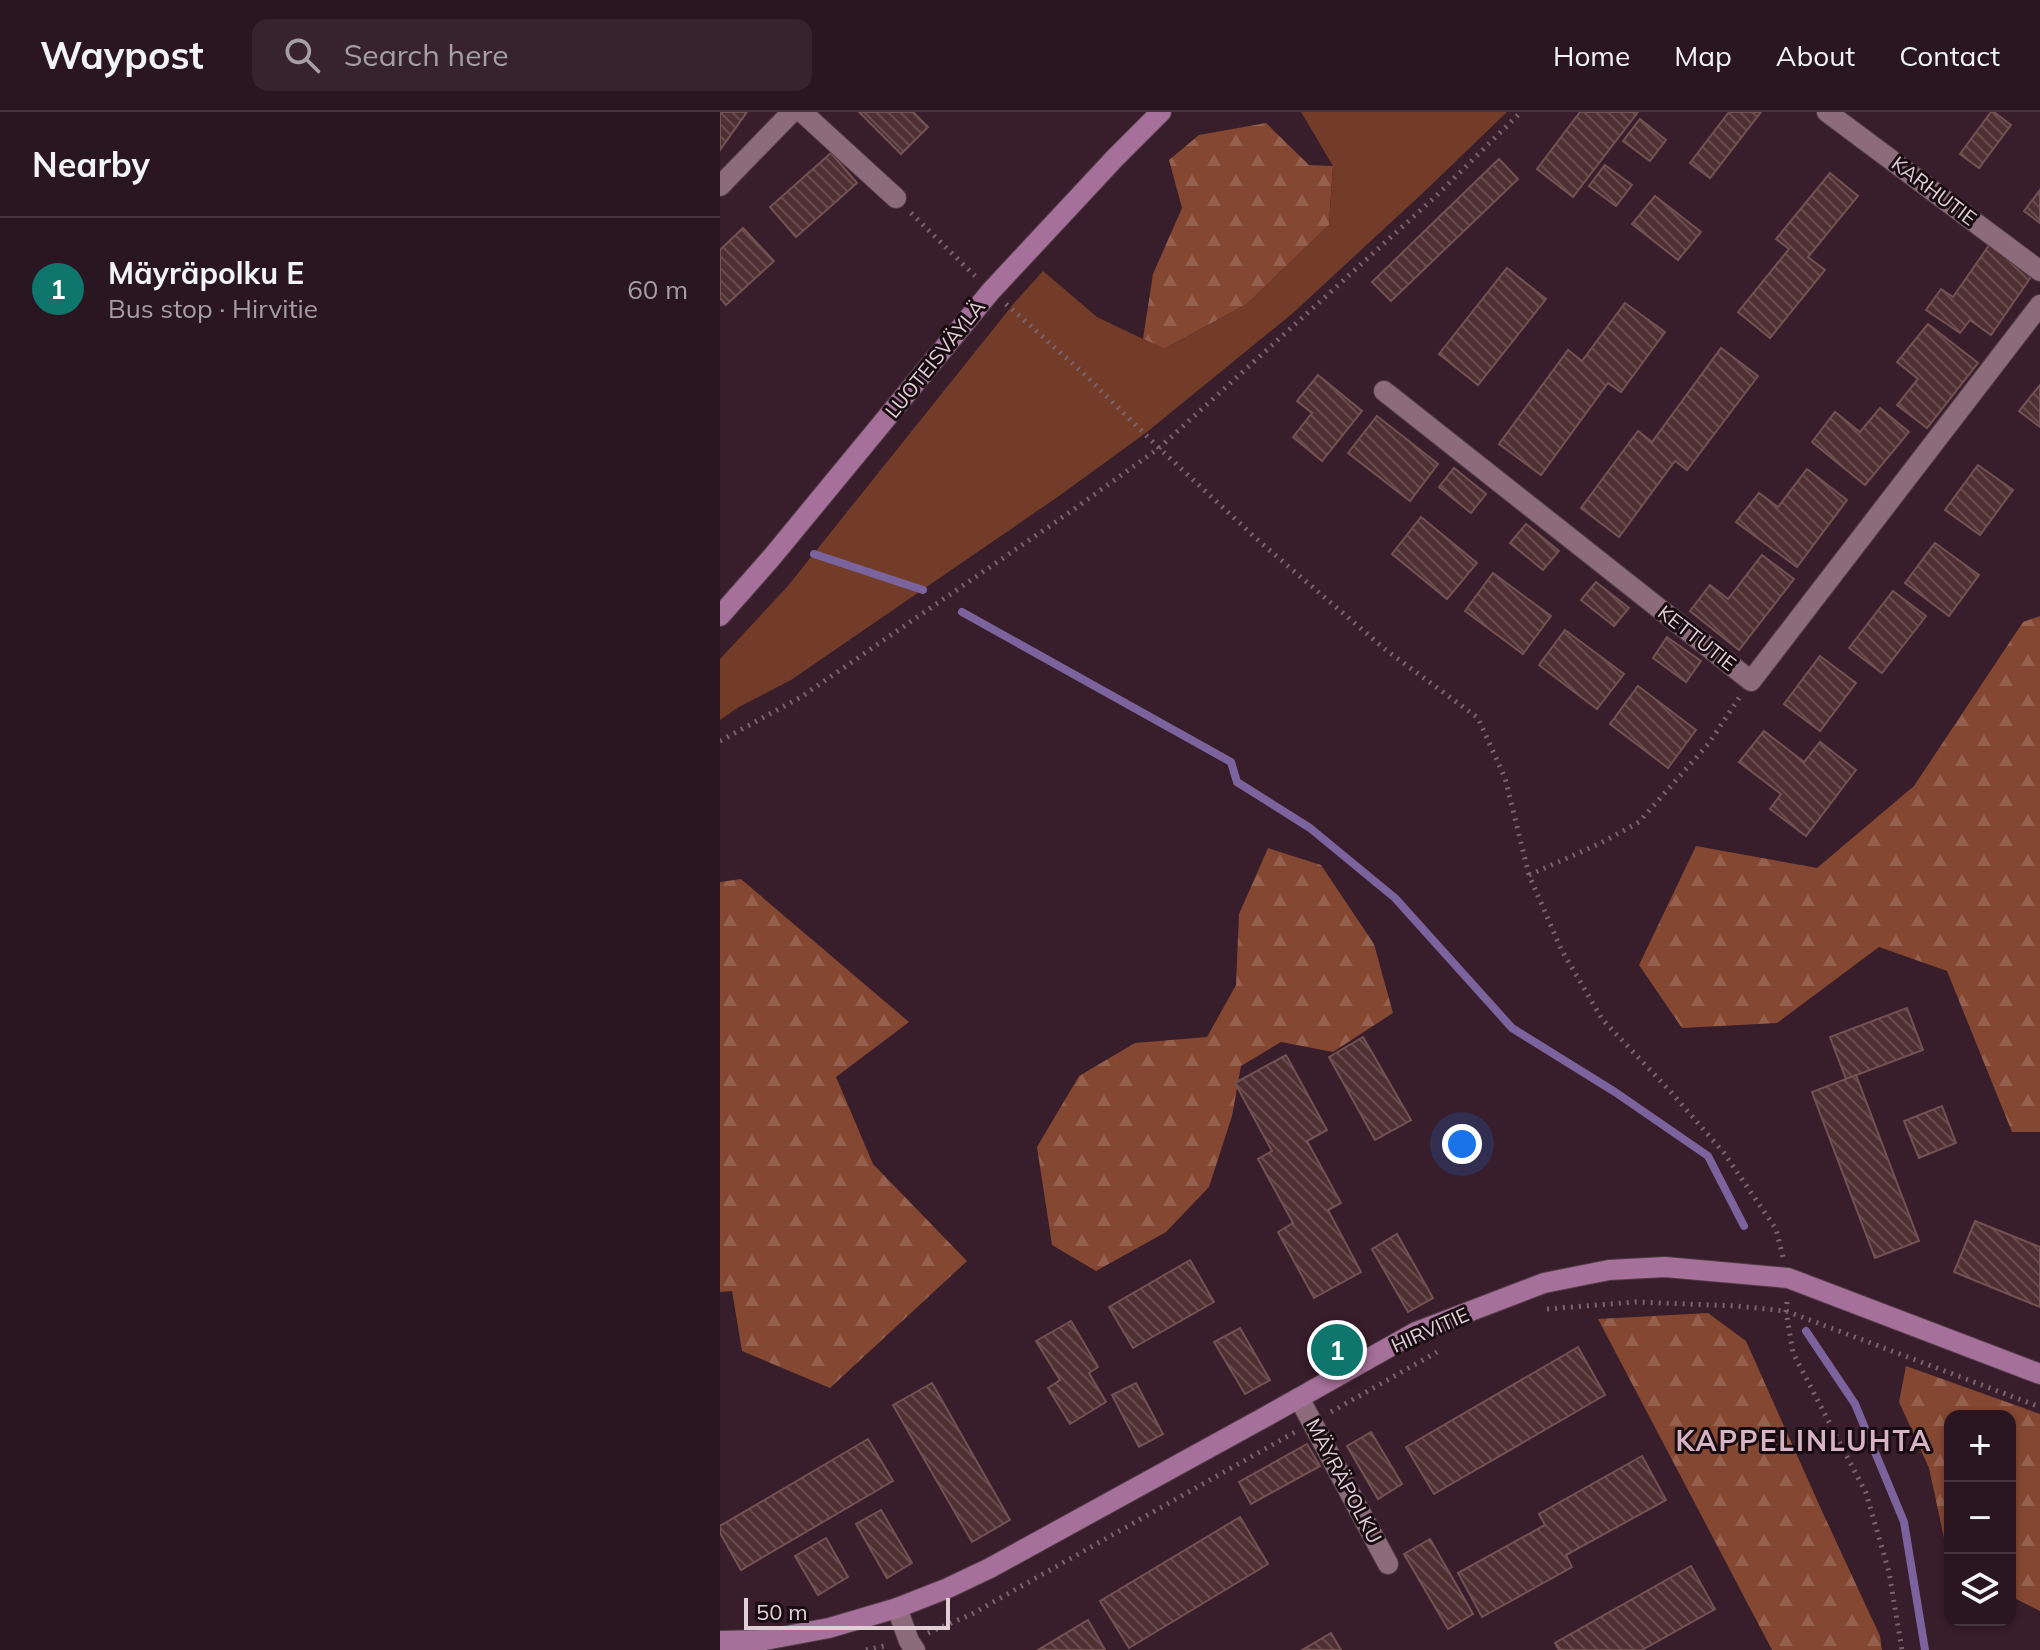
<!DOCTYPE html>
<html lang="en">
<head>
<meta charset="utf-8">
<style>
	body { margin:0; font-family:Mulish,sans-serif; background:#36232d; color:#f1f3f6 }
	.controls { position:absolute; right:24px; bottom:24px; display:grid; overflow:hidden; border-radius:16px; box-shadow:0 2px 6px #0004 }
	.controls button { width:72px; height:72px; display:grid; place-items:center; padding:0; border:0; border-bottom:2px solid #46353e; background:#2a1620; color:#f1f3f6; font:40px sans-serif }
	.scale { position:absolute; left:24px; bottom:20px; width:206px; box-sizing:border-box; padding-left:8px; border:4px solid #e1cfd6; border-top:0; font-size:22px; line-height:28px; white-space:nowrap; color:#e1cfd6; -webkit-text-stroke:6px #180c11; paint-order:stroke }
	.you { position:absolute; left:742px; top:1032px; width:28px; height:28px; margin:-20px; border:6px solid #fff; border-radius:50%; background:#1a73e8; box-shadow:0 0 0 12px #1a73e833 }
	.badge { display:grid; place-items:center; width:52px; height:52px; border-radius:50%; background:#0f766e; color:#fff; font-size:26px; font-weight:700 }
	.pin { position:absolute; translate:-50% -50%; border:4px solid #fff; box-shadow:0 2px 8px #0006 }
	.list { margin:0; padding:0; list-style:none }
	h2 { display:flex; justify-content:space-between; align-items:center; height:104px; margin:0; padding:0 32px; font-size:34px }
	h2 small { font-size:26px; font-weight:400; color:#a59fa5 }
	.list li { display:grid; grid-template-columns:52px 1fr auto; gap:24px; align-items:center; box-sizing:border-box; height:144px; padding:0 32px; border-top:2px solid #46353e }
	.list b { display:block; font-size:30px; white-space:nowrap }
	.list p { margin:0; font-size:26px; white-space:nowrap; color:#a59fa5 }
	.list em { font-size:26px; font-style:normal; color:#a59fa5 }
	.icon { flex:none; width:44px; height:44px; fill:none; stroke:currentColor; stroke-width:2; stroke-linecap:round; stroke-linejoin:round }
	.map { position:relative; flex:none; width:1320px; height:1538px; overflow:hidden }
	header { display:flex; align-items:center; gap:48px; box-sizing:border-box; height:112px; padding:0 40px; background:#2a1620; border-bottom:2px solid #46353e }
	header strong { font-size:38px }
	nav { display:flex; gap:44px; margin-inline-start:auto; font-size:28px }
	.search { width:560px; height:72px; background:#36232d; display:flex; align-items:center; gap:20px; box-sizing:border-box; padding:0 28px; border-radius:16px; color:#a59fa5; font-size:30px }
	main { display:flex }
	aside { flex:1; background:#2a1620 }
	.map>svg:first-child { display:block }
	.forest { fill:url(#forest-firs) }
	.park { fill:#723c29 }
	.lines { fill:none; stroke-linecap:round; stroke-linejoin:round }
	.stream { stroke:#7b649d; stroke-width:8 }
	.building { fill:url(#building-back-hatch); stroke:#735253; stroke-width:2 }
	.street-casing { stroke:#513b45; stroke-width:22 }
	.secondary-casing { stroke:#513b45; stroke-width:22 }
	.path { stroke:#7a636d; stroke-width:5; stroke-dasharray:2 6; stroke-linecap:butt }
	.street { stroke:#8c6c7a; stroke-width:20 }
	.secondary { stroke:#a57099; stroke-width:20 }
	.labels { text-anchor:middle; stroke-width:6; stroke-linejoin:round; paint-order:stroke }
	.street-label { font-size:20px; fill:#e1cfd6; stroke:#180c11 }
	.district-label { font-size:28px; font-weight:bold; letter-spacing:2px; fill:#d7b4c3; stroke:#180c11 }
</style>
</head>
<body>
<header>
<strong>Waypost</strong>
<div class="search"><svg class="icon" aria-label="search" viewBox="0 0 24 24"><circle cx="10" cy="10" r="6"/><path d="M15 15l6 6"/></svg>Search here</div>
<nav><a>Home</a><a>Map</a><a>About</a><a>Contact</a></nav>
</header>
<main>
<aside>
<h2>Nearby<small></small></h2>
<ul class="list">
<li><span class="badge">1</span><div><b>Mäyräpolku E</b><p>Bus stop · Hirvitie</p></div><em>60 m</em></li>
</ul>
</aside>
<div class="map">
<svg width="1320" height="1538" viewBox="0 0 1320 1538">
	<defs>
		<pattern id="forest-firs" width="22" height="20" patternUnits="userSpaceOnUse" patternTransform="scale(2)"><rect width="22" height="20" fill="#844731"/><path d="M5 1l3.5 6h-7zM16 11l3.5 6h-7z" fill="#95604e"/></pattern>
		<pattern id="building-back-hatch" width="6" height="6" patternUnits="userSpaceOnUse" patternTransform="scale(2)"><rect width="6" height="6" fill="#4f3032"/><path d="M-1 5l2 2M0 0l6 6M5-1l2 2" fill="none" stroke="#684d4f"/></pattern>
	</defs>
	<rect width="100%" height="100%" fill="#381d2a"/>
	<!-- forest -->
	<g class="forest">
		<polygon points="546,11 589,53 613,54 609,113 527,192 444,237 423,227 433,162 462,96 449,48 479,23"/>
		<polygon points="1320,504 1320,1020 1292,1020 1227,859 1159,835 1057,911 962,916 919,853 976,734 1097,756 1194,674 1303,510"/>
		<polygon points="548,736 601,753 654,832 673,901 613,940 561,930 521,954 512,1004 489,1075 446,1120 376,1159 332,1133 317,1035 359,964 415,931 487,925 516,873 519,802"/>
		<polygon points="21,767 189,910 116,965 153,1052 247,1149 110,1276 22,1239 12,1179 0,1180 0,770"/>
		<polygon points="988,1201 1026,1229 1101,1397 1160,1524 1162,1538 1052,1538 878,1207"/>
		<polygon points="1186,1254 1320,1302 1320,1499 1290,1484 1290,1304 1230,1304 1230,1454 1209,1356 1179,1290"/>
	</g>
	<!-- park -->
	<polygon class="park" points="581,0 787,0 706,78 573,201 427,320 339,384 71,568 19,595 0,608 0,547 67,475 295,190 323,159 377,205 444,237 527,192 609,113 613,54"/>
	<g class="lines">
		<!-- stream -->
		<g class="stream">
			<polyline points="94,442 203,478"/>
			<polyline points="242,500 511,650 517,670 590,716 675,786 792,916 895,980 988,1044 1024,1114"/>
			<polyline points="1086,1219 1135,1292 1184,1410 1205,1538"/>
		</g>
	</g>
	<!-- building -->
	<g class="building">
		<polygon points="0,0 27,0 0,38"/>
		<polygon points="139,0 193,0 208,15 181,42"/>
		<polygon points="860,0 918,0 853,85 817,57"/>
		<polygon points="1009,0 1041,0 990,66 970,51"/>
		<polygon points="1271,0 1274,0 1291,13 1259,56 1240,42"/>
		<polygon points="920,7 946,28 930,49 903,29"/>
		<polygon points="111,41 137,71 76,125 50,95"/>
		<polygon points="779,47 798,67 671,189 652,170"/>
		<polygon points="885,53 912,73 896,94 869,74"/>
		<polygon points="1110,61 1138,84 1088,145 1105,158 1050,226 1018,200 1069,137 1056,127"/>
		<polygon points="1320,78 1320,111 1304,99"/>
		<polygon points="935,84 981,120 958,148 912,112"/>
		<polygon points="23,116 54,149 6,193 0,186 0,138"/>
		<polygon points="1270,132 1313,162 1271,223 1250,208 1240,221 1206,198 1221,177 1233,185"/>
		<polygon points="787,156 826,187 758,273 719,242"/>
		<polygon points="905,191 945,220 901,280 888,271 821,363 779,332 848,238 862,249"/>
		<polygon points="1208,212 1258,251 1207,316 1177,293 1198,267 1177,250"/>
		<polygon points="1001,236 1038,264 967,358 955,349 899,425 861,396 918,319 932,330"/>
		<polygon points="598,263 642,299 602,349 573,325 592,301 577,289"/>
		<polygon points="1320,273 1320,315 1299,299"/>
		<polygon points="1160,296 1189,320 1145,373 1092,330 1115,300 1140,320"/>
		<polygon points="657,304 718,352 690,389 628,341"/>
		<polygon points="1258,353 1293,378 1260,423 1225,398"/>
		<polygon points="734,356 766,382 751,401 719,375"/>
		<polygon points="1087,357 1127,388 1077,455 1016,410 1039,381 1058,395"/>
		<polygon points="701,405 757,451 727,487 672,442"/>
		<polygon points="806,412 839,439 823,458 790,431"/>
		<polygon points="1215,431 1259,463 1229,504 1185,471"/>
		<polygon points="1042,443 1074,467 1019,538 970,499 990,473 1008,487"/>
		<polygon points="773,461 831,504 803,542 745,499"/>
		<polygon points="876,470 909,496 894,514 861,488"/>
		<polygon points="1173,479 1206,504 1162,561 1129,536"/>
		<polygon points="845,518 904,562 877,597 819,553"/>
		<polygon points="947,525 981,549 966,570 933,546"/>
		<polygon points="1100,544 1136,571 1100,619 1064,592"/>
		<polygon points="918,574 976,618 948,656 890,612"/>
		<polygon points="1044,619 1084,650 1100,630 1136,658 1086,724 1050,697 1061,682 1019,650"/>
		<polygon points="1187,896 1203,938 1126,967 1110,925"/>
		<polygon points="643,925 691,1008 655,1028 609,945"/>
		<polygon points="566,943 607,1018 587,1029 621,1091 608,1098 641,1160 594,1186 558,1120 573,1111 538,1047 552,1039 515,971"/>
		<polygon points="1136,963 1199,1129 1155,1146 1092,980"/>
		<polygon points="1222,994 1236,1031 1199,1046 1184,1009"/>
		<polygon points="1255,1109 1320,1135 1320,1195 1234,1160"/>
		<polygon points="677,1122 713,1186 688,1200 652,1137"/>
		<polygon points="470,1148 494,1190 413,1236 389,1195"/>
		<polygon points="351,1209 378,1255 369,1261 386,1290 350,1312 328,1276 340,1268 316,1229"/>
		<polygon points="520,1216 550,1268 525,1282 494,1230"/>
		<polygon points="858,1235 885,1283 714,1382 686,1335"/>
		<polygon points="212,1271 290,1408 252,1430 173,1293"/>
		<polygon points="416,1271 443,1322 419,1335 392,1283"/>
		<polygon points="651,1320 682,1372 658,1387 627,1334"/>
		<polygon points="148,1327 173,1369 21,1458 0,1421 0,1414"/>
		<polygon points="587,1332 600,1354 531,1392 519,1370"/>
		<polygon points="922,1344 946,1388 846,1443 852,1455 762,1505 738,1461 825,1413 819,1402"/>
		<polygon points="161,1398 192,1451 167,1466 136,1412"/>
		<polygon points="520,1405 548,1452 409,1536 380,1489"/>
		<polygon points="106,1426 128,1465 98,1483 75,1444"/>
		<polygon points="710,1427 753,1502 728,1517 684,1442"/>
		<polygon points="971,1454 995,1497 922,1538 839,1538 835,1531"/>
		<polygon points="368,1508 385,1538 318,1538"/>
		<polygon points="611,1521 621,1538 582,1538"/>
	</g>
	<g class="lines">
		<defs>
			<g id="street">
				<polyline points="82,0 176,86"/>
				<polyline points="1107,0 1320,159"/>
				<polyline points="0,74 72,0"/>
				<polyline points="664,279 1031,569 1320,193"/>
				<polyline points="579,1286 668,1452"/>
				<polyline points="177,1496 189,1529 195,1538"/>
			</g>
			<g id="secondary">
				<polyline points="0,504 52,445 271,179 395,46 441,0"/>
				<polyline points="0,1529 45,1528 109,1516 177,1496 228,1476 270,1456 545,1305 696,1220 824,1171 889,1158 945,1155 1068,1166 1320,1262"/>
			</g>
		</defs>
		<!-- street casing -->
		<use href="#street" class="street-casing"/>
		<!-- secondary casing -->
		<use href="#secondary" class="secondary-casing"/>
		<!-- path -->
		<g class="path">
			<polyline points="191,101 255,164"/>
			<polyline points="286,192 362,260 439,336 540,430 666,538 758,606 785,666 809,763 841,837 882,907 950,979 1004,1041 1056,1117 1063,1145"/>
			<polyline points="0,629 81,585 350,400 439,336 715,85 801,0"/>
			<polyline points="809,763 881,731 919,710 989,631 1019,586"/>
			<polyline points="1067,1190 1066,1199 1073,1241 1146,1381 1169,1460 1182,1538"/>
			<polyline points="827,1197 916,1190 1017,1194 1066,1199 1320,1295"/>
			<polyline points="611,1300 717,1240"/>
			<polyline points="208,1521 252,1502 575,1320"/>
			<polyline points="146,1538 168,1533"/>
		</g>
		<!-- street -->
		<use href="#street" class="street"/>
		<!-- secondary -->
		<use href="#secondary" class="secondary"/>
	</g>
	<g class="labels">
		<!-- street labels -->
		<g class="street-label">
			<text transform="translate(1214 79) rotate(37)" y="7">KARHUTIE</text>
			<text transform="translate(215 247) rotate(-51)" y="7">LUOTEISVÄYLÄ</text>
			<text transform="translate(977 526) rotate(38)" y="7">KETTUTIE</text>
			<text transform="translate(710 1218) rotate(-24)" y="7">HIRVITIE</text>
			<text transform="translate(624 1369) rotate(62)" y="7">MÄYRÄPOLKU</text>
		</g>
		<!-- district labels -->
		<g class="district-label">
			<text x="1084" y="1339">KAPPELINLUHTA</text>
		</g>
	</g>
</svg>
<div class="controls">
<button>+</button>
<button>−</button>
<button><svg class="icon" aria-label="layers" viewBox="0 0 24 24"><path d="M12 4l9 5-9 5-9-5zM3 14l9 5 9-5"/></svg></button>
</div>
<div class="scale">50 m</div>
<div class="you"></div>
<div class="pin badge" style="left:617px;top:1238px">1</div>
</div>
</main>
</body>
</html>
